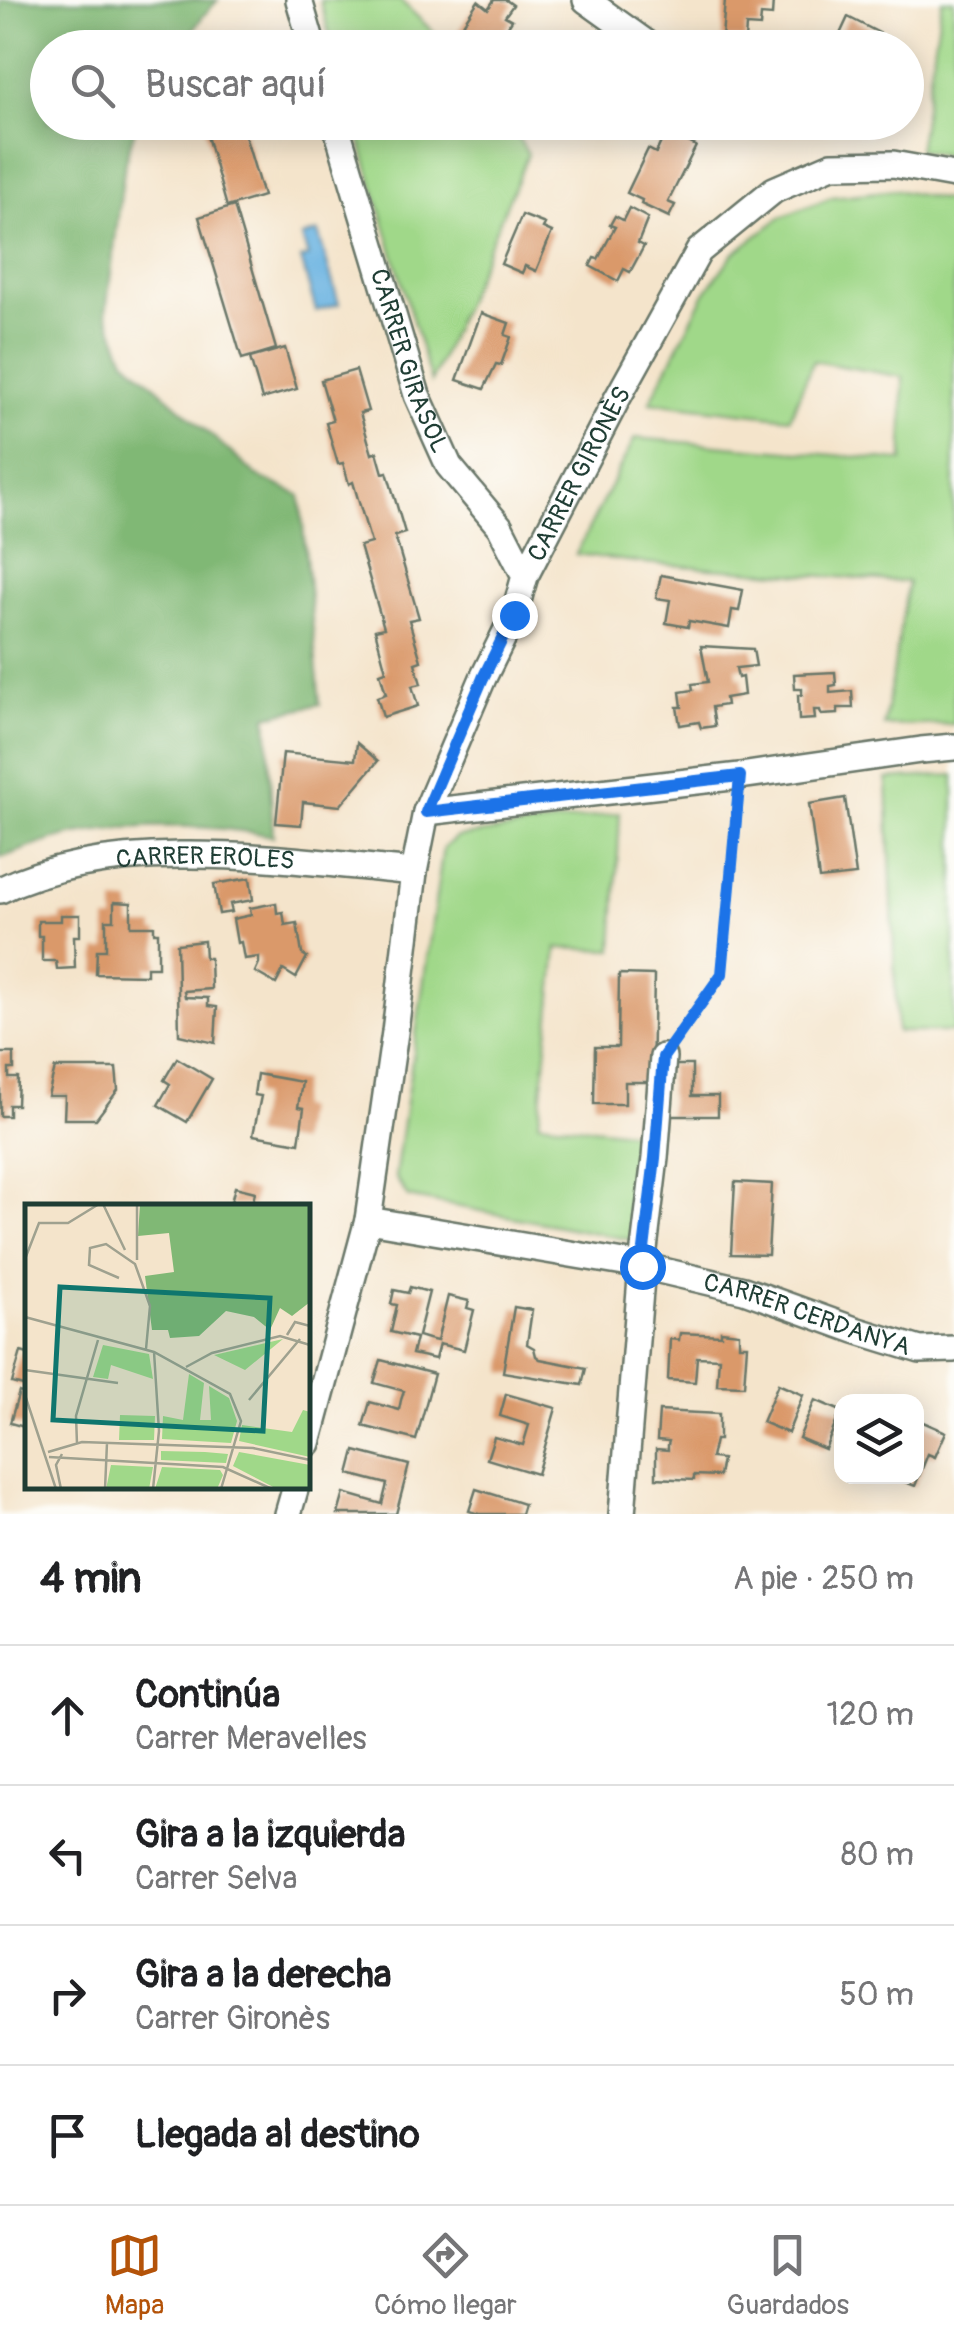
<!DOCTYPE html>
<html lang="es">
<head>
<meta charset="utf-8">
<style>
	body { margin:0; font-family:Pangolin,sans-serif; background:#f6f6f6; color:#202124 }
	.controls { position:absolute; right:30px; bottom:30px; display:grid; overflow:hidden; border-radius:20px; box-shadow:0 5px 25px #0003 }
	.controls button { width:90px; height:90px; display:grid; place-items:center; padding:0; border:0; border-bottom:2px solid #e0e0e0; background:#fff; color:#202124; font:50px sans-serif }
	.stop { position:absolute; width:30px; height:30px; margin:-22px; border:8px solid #1a73e8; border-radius:50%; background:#fff }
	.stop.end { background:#1a73e8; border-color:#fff; box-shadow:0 2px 10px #0008 }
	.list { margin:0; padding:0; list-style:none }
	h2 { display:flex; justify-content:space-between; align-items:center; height:130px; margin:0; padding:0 40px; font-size:42px }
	h2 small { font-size:32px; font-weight:400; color:#757577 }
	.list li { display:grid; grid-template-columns:65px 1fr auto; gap:30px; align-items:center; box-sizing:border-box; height:140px; padding:0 40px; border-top:2px solid #e0e0e0 }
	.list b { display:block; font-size:38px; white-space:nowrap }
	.list p { margin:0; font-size:32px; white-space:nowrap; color:#757577 }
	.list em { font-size:32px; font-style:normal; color:#757577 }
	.icon { flex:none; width:55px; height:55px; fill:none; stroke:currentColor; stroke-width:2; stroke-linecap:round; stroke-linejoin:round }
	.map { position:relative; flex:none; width:954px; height:1514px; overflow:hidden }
	.search { position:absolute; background:#fff; box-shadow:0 5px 25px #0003; left:30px; right:30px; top:30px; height:110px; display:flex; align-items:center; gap:25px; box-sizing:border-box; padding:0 35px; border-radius:55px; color:#757577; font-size:38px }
	.sheet { height:690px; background:#fff }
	nav { display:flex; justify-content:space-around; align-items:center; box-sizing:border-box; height:140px; border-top:2px solid #e0e0e0; background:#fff; font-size:28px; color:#757577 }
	nav a { display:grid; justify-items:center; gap:5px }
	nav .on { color:#b45309 }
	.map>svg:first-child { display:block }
	.green { fill:#a0d889; stroke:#608a5e; stroke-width:2.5 }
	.forest { fill:#80b875; stroke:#507a54; stroke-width:2.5 }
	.water { fill:#69b2e1; stroke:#44788a; stroke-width:2.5 }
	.building { fill:#da996b }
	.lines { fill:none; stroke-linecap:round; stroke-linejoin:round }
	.minor-casing { stroke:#6a7769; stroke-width:30 }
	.path { stroke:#6a7769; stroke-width:5; stroke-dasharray:8 8; stroke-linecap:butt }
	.minor { stroke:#fff; stroke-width:25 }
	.route { stroke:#1a73e8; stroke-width:12 }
	.labels { text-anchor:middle; stroke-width:8; stroke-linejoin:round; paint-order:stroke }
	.street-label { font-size:25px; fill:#1f3d34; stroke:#fdfcf7 }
	.inset-road { fill:none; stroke:#9fa18f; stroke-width:2.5 }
	.view { fill:#0f766e; fill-opacity:0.15; stroke:#0f766e; stroke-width:5 }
	.inset-edge { fill:none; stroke:#1f3d34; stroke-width:5 }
</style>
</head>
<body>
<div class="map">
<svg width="954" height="1514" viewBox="0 0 954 1514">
	<rect width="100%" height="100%" fill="#fdfcf7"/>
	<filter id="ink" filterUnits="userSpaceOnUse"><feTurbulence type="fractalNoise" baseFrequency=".01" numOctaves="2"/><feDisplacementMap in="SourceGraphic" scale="20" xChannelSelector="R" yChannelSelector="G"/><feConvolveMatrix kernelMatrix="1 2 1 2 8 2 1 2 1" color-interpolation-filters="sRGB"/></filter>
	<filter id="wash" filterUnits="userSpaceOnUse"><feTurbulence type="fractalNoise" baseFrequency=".0048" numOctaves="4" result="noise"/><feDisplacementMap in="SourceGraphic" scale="40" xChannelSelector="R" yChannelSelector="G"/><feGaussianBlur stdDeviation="2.25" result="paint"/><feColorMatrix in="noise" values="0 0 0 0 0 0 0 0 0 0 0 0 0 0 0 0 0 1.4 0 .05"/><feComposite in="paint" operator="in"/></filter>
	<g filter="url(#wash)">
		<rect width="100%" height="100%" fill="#f4e4cb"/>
		<!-- green -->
		<g class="green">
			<polygon points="320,0 400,0 449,47 333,47"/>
			<polygon points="942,0 954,0 954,157 918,150"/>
			<polygon points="355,123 509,123 528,154 431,382"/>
			<polygon points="895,190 954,202 954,724 884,726 908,582 642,563 576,554 635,438 903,461 903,377 813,361 790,418 650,402 705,293 733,254 781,217 832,197"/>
			<polygon points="954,775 954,1032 897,1032 887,779"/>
			<polygon points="620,813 613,950 557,948 539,1122 638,1133 632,1240 408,1197 395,1177 443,848 457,837"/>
		</g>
		<!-- forest -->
		<path class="forest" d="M0 0H218L203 16 182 47 48 48V122L137 123 125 161 106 312 125 359 257 476 300 495 320 704 267 716 273 836C213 825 149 824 89 832 58 836 29 848 0 858Z"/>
		<!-- water -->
		<polygon class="water" points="318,232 339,304 316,311 301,259 308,256 302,237"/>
		<g id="blocks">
			<!-- building -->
			<g class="building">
				<polygon points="494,0 506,0 513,5 505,16 512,20 501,37 512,45 510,48 467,48 453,39 478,1 488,9"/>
				<polygon points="725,0 773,0 772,16 761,15 760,27 746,26 745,40 722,38"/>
				<polygon points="848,17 895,41 892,48 817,48 820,40 834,47"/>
				<polygon points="213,122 241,122 263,196 227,207 204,125"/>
				<polygon points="666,131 696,146 668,202 675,205 669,217 641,204 642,200 627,193 648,149 656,153"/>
				<polygon points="234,206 276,349 242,359 199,217"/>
				<polygon points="629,208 648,218 638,243 644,246 630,272 624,269 618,281 590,266 594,258 598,259 615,227 610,225 615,216 623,220"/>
				<polygon points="522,215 545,224 543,228 552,232 536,271 525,266 522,273 501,264"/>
				<polygon points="481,313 509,323 505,335 511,337 501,365 496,364 484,389 457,380"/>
				<polygon points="285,348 297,389 262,399 250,358"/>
				<polygon points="356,370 368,411 360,413 372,454 377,452 383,473 387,472 405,533 395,536 419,618 409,620 421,661 415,663 421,684 412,686 418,706 383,717 377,697 386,694 380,673 386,671 375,630 384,628 360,546 371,543 353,482 349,484 343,463 338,464 326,423 333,421 321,380"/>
				<polygon points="661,575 743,590 739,611 732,610 729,628 689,621 688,627 666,623 670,600 656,598"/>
				<polygon points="701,646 753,649 756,666 736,668 738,678 742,677 744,695 725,698 726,705 712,707 715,726 701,728 699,722 680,725 677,707 682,707 680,692 693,690 692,684 708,682"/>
				<polygon points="835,672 836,685 830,686 830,693 852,691 853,708 838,708 838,714 821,715 820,710 814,710 815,719 799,720 798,695 802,695 802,689 795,689 794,674"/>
				<polygon points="357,743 378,761 340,806 303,802 301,825 276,823 283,753 355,760"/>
				<polygon points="845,798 856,875 819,879 809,804"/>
				<polygon points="250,878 253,900 230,904 232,912 219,914 214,884"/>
				<polygon points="114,902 131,903 131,926 154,926 154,932 158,932 158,967 147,967 147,975 96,974 97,950 106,950 106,920 114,920"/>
				<polygon points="276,903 277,913 283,912 285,925 297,923 302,954 307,957 296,978 283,970 276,984 255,972 259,963 259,957 244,959 241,942 237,943 233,919 251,915 250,908"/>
				<polygon points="61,915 80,915 80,936 74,936 75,968 57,969 56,961 42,961 42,936 38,936 38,921 61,921"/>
				<polygon points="204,941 205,958 210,958 211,989 184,991 185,997 208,998 208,1006 217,1007 215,1043 179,1035 177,944"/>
				<polygon points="619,974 654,975 652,1082 625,1082 625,1104 594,1104 595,1047 618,1047"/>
				<polygon points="0,1053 14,1053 14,1069 9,1069 9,1078 18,1078 17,1105 9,1105 9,1116 0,1116"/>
				<polygon points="177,1058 212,1079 187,1122 158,1105 170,1084 164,1080"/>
				<polygon points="669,1065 692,1065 692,1096 718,1096 718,1116 669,1116"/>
				<polygon points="55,1068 116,1068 118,1090 96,1119 64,1119 65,1096 48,1096"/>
				<polygon points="257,1074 302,1082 298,1107 304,1108 299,1143 253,1135 261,1096 254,1095"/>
				<polygon points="735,1182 772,1184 768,1255 731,1254"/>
				<polygon points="235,1187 255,1192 252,1206 230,1206"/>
				<polygon points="410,1287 429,1292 418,1336 428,1339 437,1341 448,1296 469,1301 467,1308 474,1310 464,1350 439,1344 435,1359 412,1354 416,1338 391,1332 397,1305 391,1304 394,1290 408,1293"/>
				<polygon points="514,1307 532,1310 527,1344 534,1348 536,1356 540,1359 586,1368 582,1385 503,1372"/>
				<polygon points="721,1331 739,1333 739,1345 747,1345 744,1386 717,1385 719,1358 697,1357 695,1382 668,1380 670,1339 679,1340 680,1333 721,1335"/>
				<polygon points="21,1352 28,1354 28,1428 10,1423 19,1392 25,1394 27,1387 12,1383"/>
				<polygon points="381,1360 434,1374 416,1440 363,1426 370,1402 399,1410 401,1400 404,1391 374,1383"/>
				<polygon points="778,1384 803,1395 788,1433 762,1422"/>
				<polygon points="506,1394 556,1408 537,1474 487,1459 494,1437 523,1445 529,1425 500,1416"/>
				<polygon points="815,1400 841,1411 825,1449 799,1438"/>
				<polygon points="659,1411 719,1414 719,1440 715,1440 711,1458 722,1459 719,1476 694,1475 694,1480 656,1478 656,1449 668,1450 668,1445 669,1441 657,1440"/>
				<polygon points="916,1419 946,1432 935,1457 928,1454 915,1486 892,1477 916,1476"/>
				<polygon points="355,1451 409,1465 396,1514 338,1514 344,1493 382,1504 387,1484 349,1474"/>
				<polygon points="476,1489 524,1504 521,1514 479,1514 469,1511"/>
			</g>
		</g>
	</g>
	<g filter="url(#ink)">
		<use href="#blocks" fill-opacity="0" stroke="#6a7769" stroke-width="2.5"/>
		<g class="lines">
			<defs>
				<g id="minor">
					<polyline points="299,0 313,48"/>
					<polyline points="586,0 653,48"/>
					<path id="s1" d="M335 122 417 395 449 466 500 527 525 576"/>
					<polyline points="426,812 740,776 921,750 954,747"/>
					<path id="s2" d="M0 890C115 833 290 860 414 872"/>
					<path id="s3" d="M368 1220 642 1266 744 1290 855 1330 920 1350 954 1349"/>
					<path id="s4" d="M308 1443 368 1220 395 1032 414 872 426 812 483 678 514 615 525 576 617 399 699 251 774 190 832 165 893 164 954 175"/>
					<polyline points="288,1514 296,1486"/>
					<polyline points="622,1514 642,1266 655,1158 663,1057"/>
				</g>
			</defs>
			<!-- minor casing -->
			<use href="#minor" class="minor-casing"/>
			<!-- path -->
			<polyline class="path" points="677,1037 722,974 738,799"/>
			<!-- minor -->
			<use href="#minor" class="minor"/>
		</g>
	</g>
	<g class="lines" filter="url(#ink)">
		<!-- route -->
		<polyline class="route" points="514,615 483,678 426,812 740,776 722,974 663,1057 655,1158 642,1266"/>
	</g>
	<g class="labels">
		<!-- street labels -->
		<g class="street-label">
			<text dy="9" stroke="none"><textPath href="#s1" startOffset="250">CARRER GIRASOL</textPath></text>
			<text dy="9" stroke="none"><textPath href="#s4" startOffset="1015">CARRER GIRONÈS</textPath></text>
			<text dy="9" stroke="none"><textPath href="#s2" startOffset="210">CARRER EROLES</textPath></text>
			<text dy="9" stroke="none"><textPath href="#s3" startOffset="450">CARRER CERDANYA</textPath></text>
		</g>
	</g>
	<!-- overview -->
	<g transform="translate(25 1204)">
		<rect width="285" height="285" fill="#f4e4cb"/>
		<path d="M258 135 220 166 189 151ZM78 141 124 150 128 175 86 161 83 175 68 173ZM164 170 179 179 175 216H186L184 182 204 194 212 217 206 239 137 235 138 212 158 216ZM278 206 285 208V253L214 237 217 221 267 228ZM95 211 130 212 129 236H94ZM136 247 180 248 203 250 201 259 136 256ZM214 248 285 261V285H252L208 262ZM86 261 128 263 124 285H81ZM137 263 195 266 198 271 192 285H130Z" fill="#a0d889"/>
		<path d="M115 0H285V98L267 112 255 104 245 126 229 113 201 107 174 132 145 134 143 126H127L120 72 149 68 144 29 113 32Z" fill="#80b875"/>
		<path class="inset-road" d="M78 0 100 46M0 55 14 19H43L74 0M112 56V0M94 74 64 61 65 44 81 40 110 60 125 102 121 145M0 113 129 148 205 190 216 217 196 285M262 131 270 118 285 122M161 163 187 149 255 132 285 141M0 166 93 179M0 191 31 285M224 196 275 135M52 240 51 212 73 136M23 248 57 238 228 244 285 256M24 253 198 263 247 285M36 285 31 261 37 250M80 285 82 239M128 285 134 227 129 148"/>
		<path class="view" d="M35 83 245 94 238 227 28 216Z"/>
		<rect width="285" height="285" class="inset-edge"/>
	</g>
</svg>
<div class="controls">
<button><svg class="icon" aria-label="layers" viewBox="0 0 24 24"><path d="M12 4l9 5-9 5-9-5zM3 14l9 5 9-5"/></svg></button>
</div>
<div class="stop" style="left:642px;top:1266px"></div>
<div class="stop end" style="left:514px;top:615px"></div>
<div class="search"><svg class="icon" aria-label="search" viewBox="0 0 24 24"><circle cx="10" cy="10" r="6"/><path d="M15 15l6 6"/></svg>Buscar aquí</div>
</div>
<section class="sheet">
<h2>4 min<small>A pie · 250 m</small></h2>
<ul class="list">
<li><svg class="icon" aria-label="ahead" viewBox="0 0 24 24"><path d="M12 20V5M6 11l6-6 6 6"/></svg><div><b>Continúa</b><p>Carrer Meravelles</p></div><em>120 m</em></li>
<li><svg class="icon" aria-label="left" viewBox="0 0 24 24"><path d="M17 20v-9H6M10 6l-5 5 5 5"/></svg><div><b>Gira a la izquierda</b><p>Carrer Selva</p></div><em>80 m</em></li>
<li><svg class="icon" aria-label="right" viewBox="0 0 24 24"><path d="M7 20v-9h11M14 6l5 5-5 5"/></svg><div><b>Gira a la derecha</b><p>Carrer Gironès</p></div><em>50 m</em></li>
<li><svg class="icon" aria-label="arrive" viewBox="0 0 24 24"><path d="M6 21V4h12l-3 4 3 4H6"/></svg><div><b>Llegada al destino</b></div></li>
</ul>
</section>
<nav>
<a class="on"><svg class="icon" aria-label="map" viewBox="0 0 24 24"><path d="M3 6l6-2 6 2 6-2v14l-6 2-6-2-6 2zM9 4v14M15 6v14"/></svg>Mapa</a>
<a><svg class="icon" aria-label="directions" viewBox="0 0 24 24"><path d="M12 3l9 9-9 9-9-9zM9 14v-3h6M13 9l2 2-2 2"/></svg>Cómo llegar</a>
<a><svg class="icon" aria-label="saved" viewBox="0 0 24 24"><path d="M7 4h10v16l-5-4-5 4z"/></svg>Guardados</a>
</nav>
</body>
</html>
